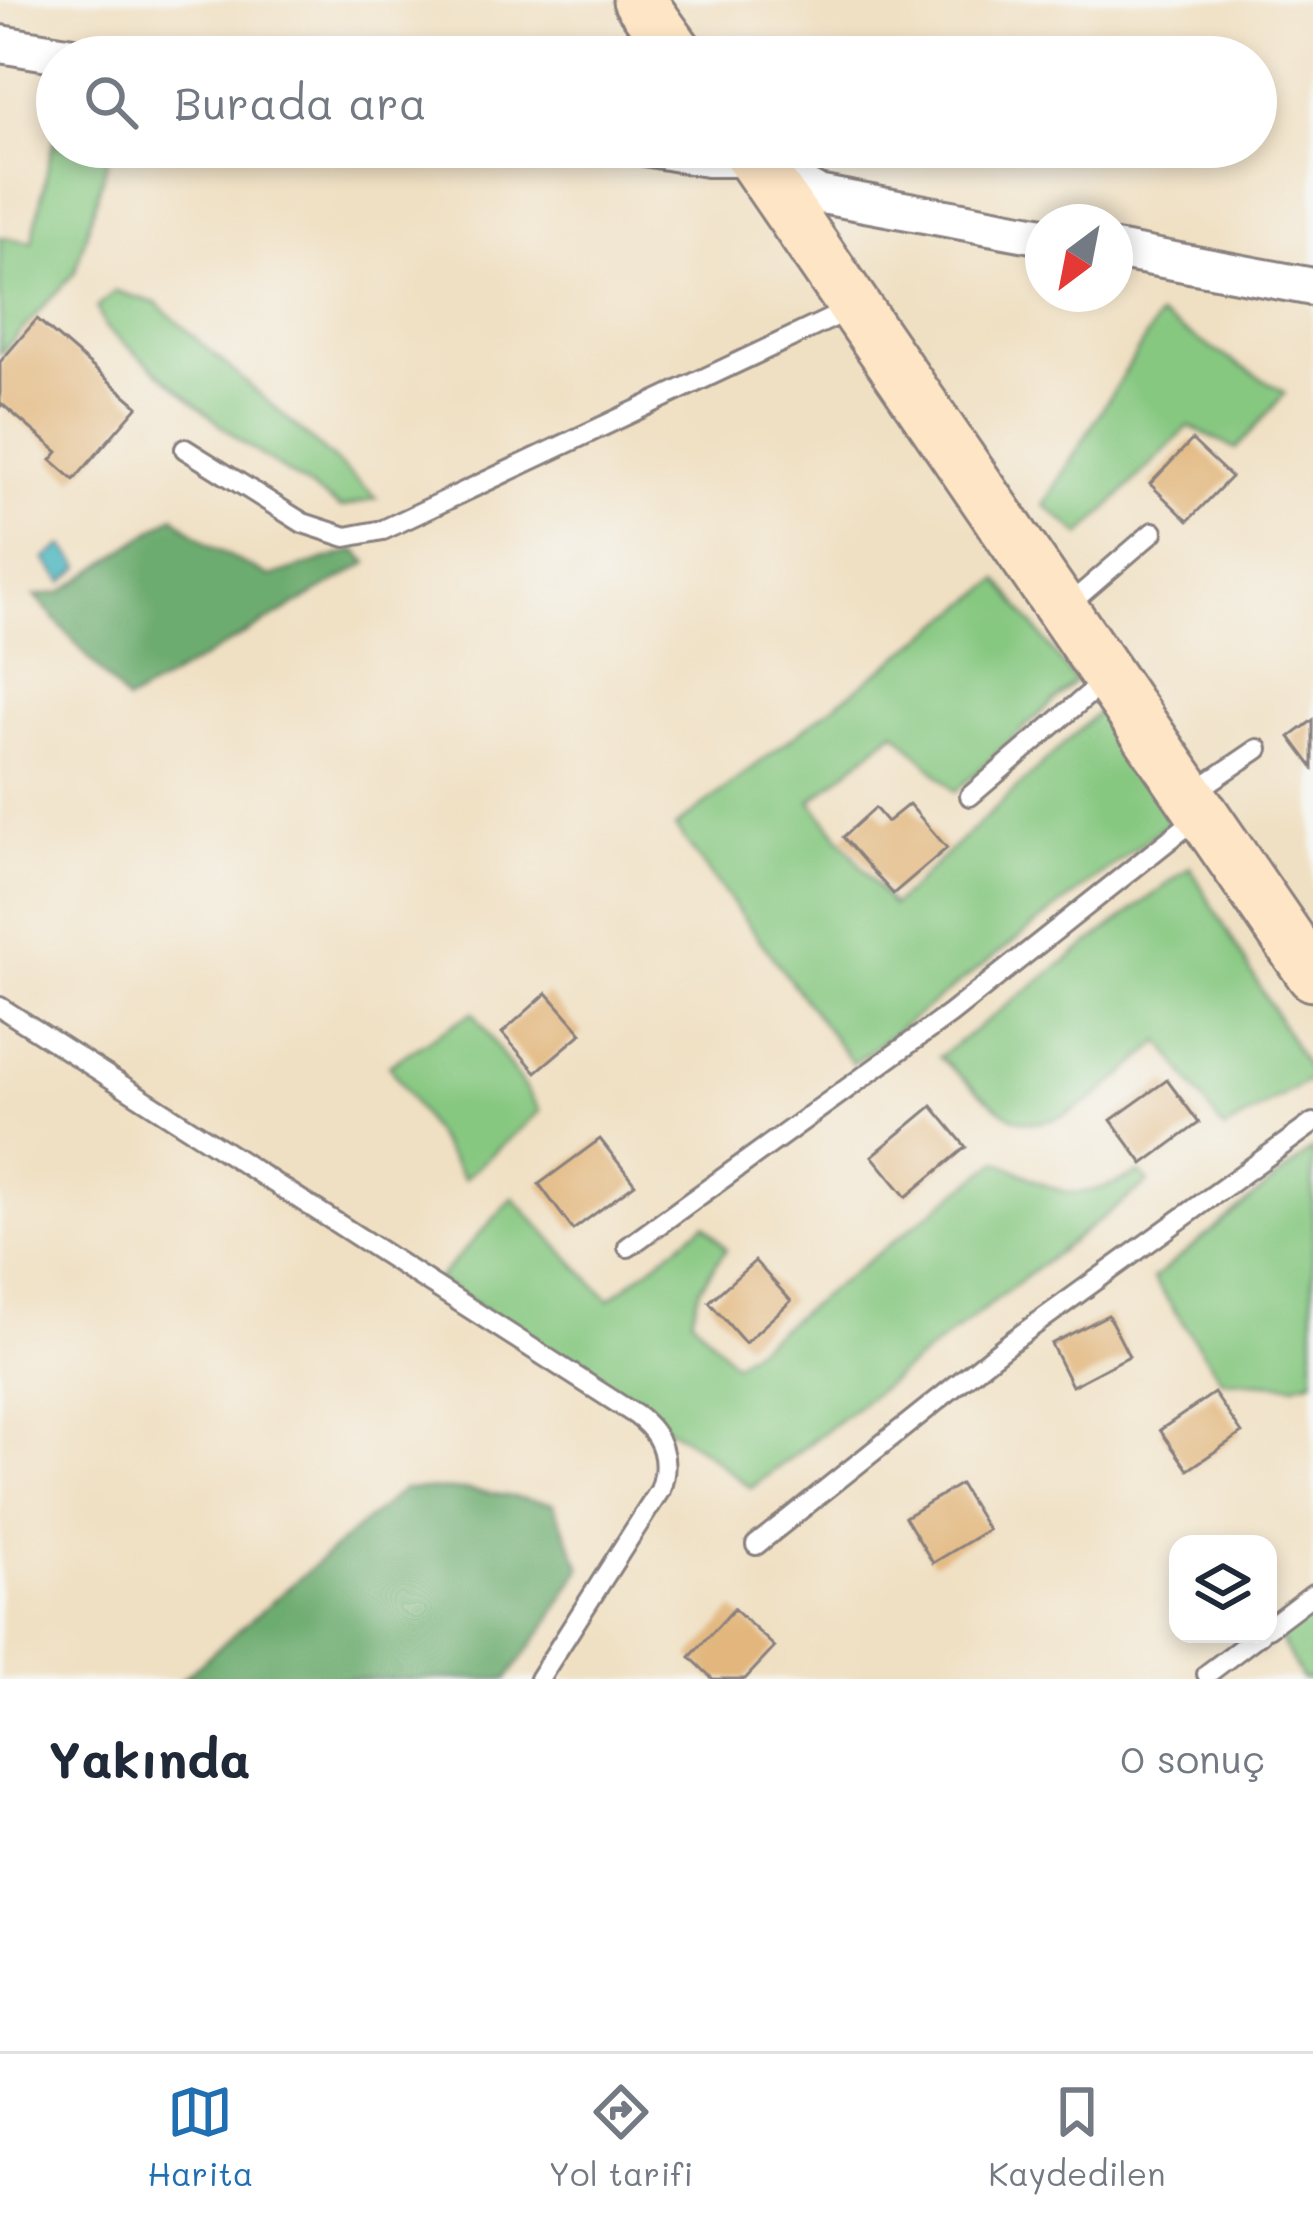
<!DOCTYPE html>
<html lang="tr">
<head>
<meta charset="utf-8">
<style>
	body { margin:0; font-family:Mali,sans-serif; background:#f2f2f3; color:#1f2937 }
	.controls { position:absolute; right:36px; bottom:36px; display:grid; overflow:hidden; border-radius:24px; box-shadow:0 6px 18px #0003 }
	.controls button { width:108px; height:108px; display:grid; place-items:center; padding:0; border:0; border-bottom:3px solid #e0e1e3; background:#fff; color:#1f2937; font:60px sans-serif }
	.compass { position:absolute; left:1025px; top:204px; width:108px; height:108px; border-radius:50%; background:#fff; box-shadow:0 6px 18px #0003; rotate:212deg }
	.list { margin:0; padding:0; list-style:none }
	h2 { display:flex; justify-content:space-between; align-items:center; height:156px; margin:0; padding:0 48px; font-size:51px }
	h2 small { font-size:39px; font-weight:400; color:#747a83 }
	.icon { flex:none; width:66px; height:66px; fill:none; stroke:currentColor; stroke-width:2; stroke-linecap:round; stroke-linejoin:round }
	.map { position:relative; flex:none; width:1313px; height:1679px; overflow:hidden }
	.search { position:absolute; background:#fff; box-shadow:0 6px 18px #0003; left:36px; right:36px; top:36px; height:132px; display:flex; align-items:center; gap:30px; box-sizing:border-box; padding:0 42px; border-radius:66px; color:#747a83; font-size:45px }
	.sheet { height:372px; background:#fff }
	nav { display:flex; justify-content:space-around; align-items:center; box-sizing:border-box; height:168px; border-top:3px solid #e0e1e3; background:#fff; font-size:33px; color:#747a83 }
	nav a { display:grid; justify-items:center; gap:6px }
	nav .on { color:#1f6fb2 }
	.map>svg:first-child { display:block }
	.green { fill:#87c881; stroke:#54755e; stroke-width:3 }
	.forest { fill:#6dac6f; stroke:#486755; stroke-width:3 }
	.water { fill:#46b6be; stroke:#346c7c; stroke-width:3 }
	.building { fill:#e2b67c }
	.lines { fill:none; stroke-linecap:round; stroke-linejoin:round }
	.lane-casing { stroke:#89817f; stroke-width:24 }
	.street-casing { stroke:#89817f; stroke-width:42 }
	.secondary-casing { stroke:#89817f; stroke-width:57 }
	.lane { stroke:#fff; stroke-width:18 }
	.street { stroke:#fff; stroke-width:36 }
	.secondary { stroke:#fee5c5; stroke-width:51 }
</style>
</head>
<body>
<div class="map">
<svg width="1313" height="1679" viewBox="0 0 1313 1679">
	<rect width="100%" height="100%" fill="#f6f6f2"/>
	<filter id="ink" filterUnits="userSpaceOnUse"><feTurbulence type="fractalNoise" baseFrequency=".00833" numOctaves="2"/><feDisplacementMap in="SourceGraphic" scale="24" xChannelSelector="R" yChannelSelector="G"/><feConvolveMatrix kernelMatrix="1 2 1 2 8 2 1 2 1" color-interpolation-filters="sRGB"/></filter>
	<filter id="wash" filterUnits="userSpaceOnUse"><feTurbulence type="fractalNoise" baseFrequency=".004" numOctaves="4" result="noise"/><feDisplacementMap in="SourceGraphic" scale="48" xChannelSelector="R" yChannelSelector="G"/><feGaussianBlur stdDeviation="2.7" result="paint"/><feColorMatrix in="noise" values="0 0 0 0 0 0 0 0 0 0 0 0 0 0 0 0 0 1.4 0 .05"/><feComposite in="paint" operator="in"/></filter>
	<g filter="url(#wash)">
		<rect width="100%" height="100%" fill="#f0e0c3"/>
		<!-- green -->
		<g class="green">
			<polygon points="55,133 57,147 111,149 75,272 0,354 0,237 32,242"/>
			<polygon points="115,291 156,303 377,498 341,508 240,441 106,328 97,308"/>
			<polygon points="1159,316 1285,393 1236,449 1189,426 1081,535 1044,505"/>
			<polygon points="999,580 1075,681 955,792 895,731 811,801 892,906 1100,710 1170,822 853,1064 675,827"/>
			<path d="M1190 867 1313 1078 1224 1130 1161 1041C1128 1069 1057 1145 1011 1116 985 1100 962 1076 939 1057Z"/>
			<polygon points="473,1012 540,1111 464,1179 389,1065"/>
			<polygon points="1313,1149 1313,1380 1294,1385 1222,1380 1153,1279"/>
			<path d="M998 1161C1067 1195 1066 1205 1140 1173L1149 1182 751 1488 701 1449 437 1280 513 1198 609 1300 705 1224 726 1249 700 1288 691 1317 734 1364Z"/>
			<polygon points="1313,1610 1313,1679 1302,1679 1278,1635"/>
		</g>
		<!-- forest -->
		<g class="forest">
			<polygon points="174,516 208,545 270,577 356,550 368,563 127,702 35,596 62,592"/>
			<polygon points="403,1489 469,1490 553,1503 581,1568 549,1622 507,1679 182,1679"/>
		</g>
		<!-- water -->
		<polygon class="water" points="63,545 81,567 63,582 45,559"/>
		<g id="blocks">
			<!-- building -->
			<g class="building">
				<polygon points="37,319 138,406 74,480 51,460 58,452 2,404 0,407 0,362"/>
				<polygon points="1192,440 1231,477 1188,521 1150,484"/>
				<polygon points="1313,720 1313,768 1290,737"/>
				<polygon points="909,804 947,848 893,894 843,837 875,808 887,822"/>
				<polygon points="547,993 582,1033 536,1072 502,1033"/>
				<polygon points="1167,1080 1199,1123 1143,1164 1111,1120"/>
				<polygon points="932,1106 966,1147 906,1197 872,1156"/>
				<polygon points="600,1139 635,1184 573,1230 539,1184"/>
				<polygon points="755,1261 791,1301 745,1343 709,1302"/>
				<polygon points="1108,1315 1129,1356 1072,1386 1051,1344"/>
				<polygon points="1214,1393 1242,1433 1188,1470 1160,1430"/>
				<polygon points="960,1484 988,1530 933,1563 905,1517"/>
				<polygon points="734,1609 775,1647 745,1679 713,1679 690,1657"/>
			</g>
		</g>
	</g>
	<g filter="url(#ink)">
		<use href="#blocks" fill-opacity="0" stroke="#89817f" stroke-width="3"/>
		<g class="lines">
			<defs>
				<g id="lane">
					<polyline points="185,449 303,523 346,537 383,530 853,308"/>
					<polyline points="1065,608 1153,532"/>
					<polyline points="1193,793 1258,749"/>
					<polyline points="970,796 1104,681"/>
					<path d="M0 1007 636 1415C662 1434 671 1460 660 1490L539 1679"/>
					<polyline points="628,1247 950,1014 1198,817"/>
					<polyline points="756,1545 1004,1347 1313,1123"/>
					<polyline points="1268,1628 1313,1594"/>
					<polyline points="1207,1674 1260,1634"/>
				</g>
				<g id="street">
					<polyline points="0,44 79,57"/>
					<polyline points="645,147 708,158 752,158 817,194 1043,236"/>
					<polyline points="1115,250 1313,287"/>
				</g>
				<g id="secondary">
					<polyline points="639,0 680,57"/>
					<polyline points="745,147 1313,975"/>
				</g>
			</defs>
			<!-- lane casing -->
			<use href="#lane" class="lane-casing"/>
			<!-- street casing -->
			<use href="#street" class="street-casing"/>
			<!-- secondary casing -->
			<use href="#secondary" class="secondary-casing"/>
			<!-- lane -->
			<use href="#lane" class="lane"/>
			<!-- street -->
			<use href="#street" class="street"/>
			<!-- secondary -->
			<use href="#secondary" class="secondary"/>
		</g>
	</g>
</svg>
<div class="controls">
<button><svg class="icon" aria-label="layers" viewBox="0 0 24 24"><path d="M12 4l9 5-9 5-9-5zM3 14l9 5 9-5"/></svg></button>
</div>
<svg class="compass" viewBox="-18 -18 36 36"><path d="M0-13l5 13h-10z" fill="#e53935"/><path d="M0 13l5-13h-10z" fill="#747a83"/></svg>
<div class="search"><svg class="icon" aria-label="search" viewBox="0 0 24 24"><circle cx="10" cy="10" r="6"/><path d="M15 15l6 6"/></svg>Burada ara</div>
</div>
<section class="sheet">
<h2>Yakında<small>0 sonuç</small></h2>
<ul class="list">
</ul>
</section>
<nav>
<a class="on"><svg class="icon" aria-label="map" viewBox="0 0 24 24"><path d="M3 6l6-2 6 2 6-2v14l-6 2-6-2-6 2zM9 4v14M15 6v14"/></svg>Harita</a>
<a><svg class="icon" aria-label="directions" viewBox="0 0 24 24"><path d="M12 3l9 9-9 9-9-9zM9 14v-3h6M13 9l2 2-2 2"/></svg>Yol tarifi</a>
<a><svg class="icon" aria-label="saved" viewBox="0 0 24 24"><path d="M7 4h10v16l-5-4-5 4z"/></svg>Kaydedilen</a>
</nav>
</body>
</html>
